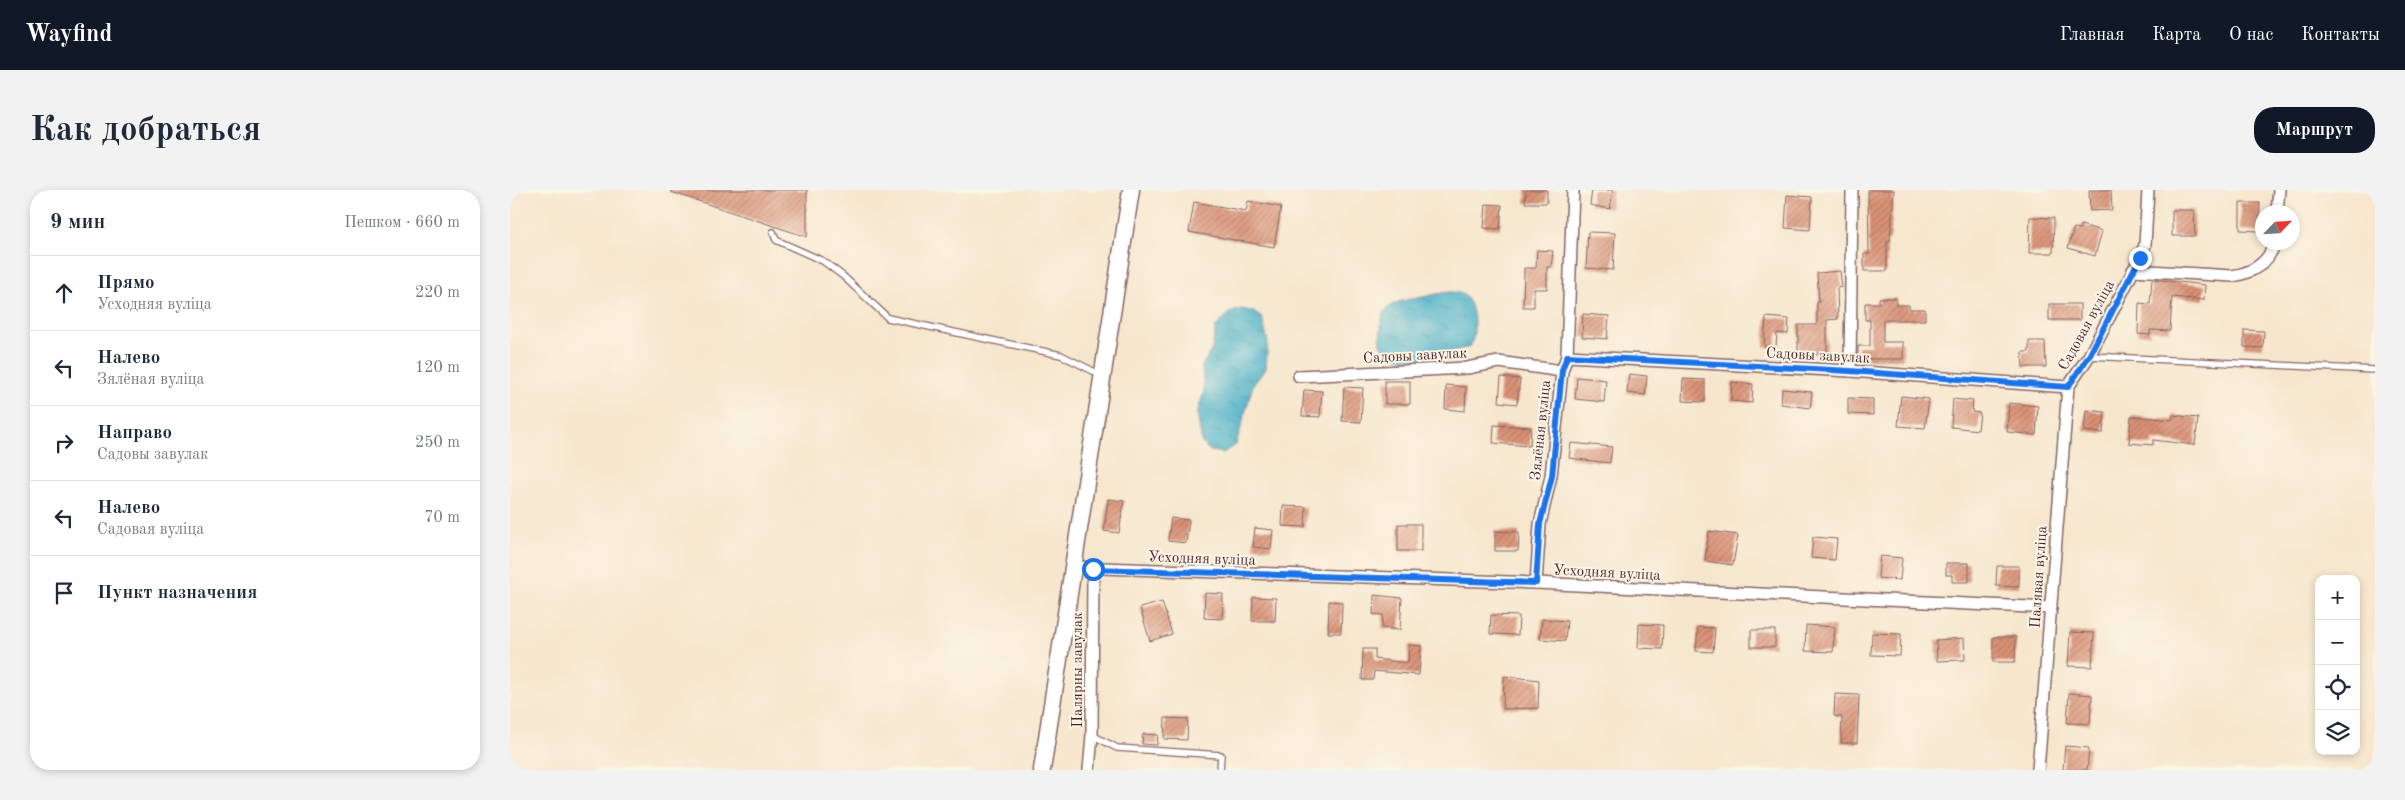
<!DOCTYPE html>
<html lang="ru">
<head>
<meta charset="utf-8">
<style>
	body { margin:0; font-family:"Old Standard TT",serif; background:#f2f2f3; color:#1f2937 }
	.controls { position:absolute; right:15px; bottom:15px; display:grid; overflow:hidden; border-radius:10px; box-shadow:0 2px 8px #0003 }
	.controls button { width:45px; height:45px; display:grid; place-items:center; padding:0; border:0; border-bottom:1px solid #e0e1e3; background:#fff; color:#1f2937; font:25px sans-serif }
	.compass { position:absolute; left:1745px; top:15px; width:45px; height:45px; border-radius:50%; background:#fff; box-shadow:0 2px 8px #0003; rotate:65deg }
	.stop { position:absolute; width:15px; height:15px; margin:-11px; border:4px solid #1a73e8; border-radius:50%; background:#fff }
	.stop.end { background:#1a73e8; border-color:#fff; box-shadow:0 1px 5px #0008 }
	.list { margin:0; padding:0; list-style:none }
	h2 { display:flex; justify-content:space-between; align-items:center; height:65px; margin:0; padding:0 20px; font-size:21px }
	h2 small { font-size:16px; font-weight:400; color:#747a83 }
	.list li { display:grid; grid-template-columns:32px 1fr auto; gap:15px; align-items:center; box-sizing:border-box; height:75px; padding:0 20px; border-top:1px solid #e0e1e3 }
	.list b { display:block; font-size:19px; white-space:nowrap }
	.list p { margin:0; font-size:16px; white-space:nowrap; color:#747a83 }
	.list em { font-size:16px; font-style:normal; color:#747a83 }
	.icon { flex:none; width:28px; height:28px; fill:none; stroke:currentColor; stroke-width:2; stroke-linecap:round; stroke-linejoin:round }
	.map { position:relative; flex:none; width:1865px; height:580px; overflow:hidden; border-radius:20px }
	header { display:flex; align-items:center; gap:30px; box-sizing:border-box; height:70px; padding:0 25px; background:#111827; color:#fff }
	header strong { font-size:24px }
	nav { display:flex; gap:28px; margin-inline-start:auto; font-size:18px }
	.intro { display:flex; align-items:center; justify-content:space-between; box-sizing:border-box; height:120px; padding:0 30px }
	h1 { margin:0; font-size:35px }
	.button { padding:12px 22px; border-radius:20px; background:#111827; color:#fff; font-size:18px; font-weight:700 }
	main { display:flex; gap:30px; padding:0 30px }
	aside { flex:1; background:#fff; border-radius:20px; box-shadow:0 2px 8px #0003 }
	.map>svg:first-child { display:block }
	.water { fill:url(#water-ripples); stroke:#4a687a }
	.building { fill:url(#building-hatch) }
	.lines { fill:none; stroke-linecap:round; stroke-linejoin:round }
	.lane-casing { stroke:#866564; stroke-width:8 }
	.street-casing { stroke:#866564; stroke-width:14 }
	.secondary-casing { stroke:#866564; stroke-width:19 }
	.lane { stroke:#fff; stroke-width:5.5 }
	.street { stroke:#fff; stroke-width:11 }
	.secondary { stroke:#fff; stroke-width:16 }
	.route { stroke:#1a73e8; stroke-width:6 }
	.labels { text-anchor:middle; stroke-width:4; stroke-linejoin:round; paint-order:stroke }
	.street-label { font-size:15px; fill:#4a1f2b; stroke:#fcf5e5 }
</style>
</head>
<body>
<header>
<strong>Wayfind</strong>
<nav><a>Главная</a><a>Карта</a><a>О нас</a><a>Контакты</a></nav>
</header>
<div class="intro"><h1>Как добраться</h1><a class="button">Маршрут</a></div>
<main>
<aside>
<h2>9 мин<small>Пешком · 660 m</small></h2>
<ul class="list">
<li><svg class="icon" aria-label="ahead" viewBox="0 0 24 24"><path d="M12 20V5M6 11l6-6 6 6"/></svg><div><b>Прямо</b><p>Усходняя вуліца</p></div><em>220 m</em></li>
<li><svg class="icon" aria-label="left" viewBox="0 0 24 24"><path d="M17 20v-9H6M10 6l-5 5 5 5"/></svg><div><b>Налево</b><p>Зялёная вуліца</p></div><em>120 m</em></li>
<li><svg class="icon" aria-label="right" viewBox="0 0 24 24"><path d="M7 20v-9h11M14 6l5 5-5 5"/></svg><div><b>Направо</b><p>Садовы завулак</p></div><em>250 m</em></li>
<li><svg class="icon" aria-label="left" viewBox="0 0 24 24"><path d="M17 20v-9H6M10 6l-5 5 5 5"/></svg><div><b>Налево</b><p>Садовая вуліца</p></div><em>70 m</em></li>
<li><svg class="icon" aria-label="arrive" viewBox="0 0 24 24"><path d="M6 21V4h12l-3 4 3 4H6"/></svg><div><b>Пункт назначения</b></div></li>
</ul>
</aside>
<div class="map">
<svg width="1865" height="580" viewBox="0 0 1865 580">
	<defs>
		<pattern id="water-ripples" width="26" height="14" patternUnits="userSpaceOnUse" patternTransform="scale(1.25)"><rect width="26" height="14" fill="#4ab0c9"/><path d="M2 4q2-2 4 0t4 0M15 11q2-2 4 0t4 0" fill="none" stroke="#408fa3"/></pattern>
		<pattern id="building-hatch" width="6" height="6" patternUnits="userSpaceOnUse" patternTransform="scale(1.25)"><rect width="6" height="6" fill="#da9276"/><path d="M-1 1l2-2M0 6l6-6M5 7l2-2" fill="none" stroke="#b37761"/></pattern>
	</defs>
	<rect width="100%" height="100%" fill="#fcf5e5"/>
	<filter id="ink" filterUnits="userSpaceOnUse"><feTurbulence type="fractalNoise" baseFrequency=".02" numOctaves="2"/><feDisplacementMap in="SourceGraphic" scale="10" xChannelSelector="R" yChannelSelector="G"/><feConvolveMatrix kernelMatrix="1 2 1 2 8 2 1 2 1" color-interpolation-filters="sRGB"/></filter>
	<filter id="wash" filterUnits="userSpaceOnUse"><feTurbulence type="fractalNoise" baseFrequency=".0096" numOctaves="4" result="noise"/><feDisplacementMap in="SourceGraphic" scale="20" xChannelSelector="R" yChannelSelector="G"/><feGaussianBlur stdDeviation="1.12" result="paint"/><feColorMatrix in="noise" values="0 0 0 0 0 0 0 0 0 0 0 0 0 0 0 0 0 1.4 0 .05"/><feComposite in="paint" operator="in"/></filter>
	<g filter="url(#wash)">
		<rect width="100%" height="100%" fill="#f6e6cd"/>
		<!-- water -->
		<g class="water">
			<path d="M940 102C944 102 949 103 952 104 966 111 967 146 960 157 940 161 902 175 882 166 878 164 874 158 871 155 869 116 876 113 912 107 922 105 930 103 940 102Z"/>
			<polygon points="731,119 742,121 752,128 758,152 756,178 743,195 726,255 713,263 700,261 692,253 687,224 694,201 692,176 702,159 706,137 719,123"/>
		</g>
		<g id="blocks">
			<!-- building -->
			<g class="building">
				<polygon points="161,0 297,0 297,47 161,2"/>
				<polygon points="1016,0 1037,0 1037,13 1015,13"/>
				<polygon points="1082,0 1103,0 1100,19 1080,15"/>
				<polygon points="1358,0 1384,0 1380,51 1377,51 1377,81 1354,81 1354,64 1359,64"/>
				<polygon points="1579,0 1601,0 1602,20 1580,21"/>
				<polygon points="1277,5 1302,7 1300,40 1275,38"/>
				<polygon points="738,11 771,17 764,57 679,42 684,12 736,21"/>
				<polygon points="1730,13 1750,13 1749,41 1730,40"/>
				<polygon points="976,14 992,15 990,39 974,38"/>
				<polygon points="1662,20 1684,20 1685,46 1662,46"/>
				<polygon points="1520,27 1544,28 1543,63 1519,63"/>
				<polygon points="1571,35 1592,41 1585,66 1558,58 1564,38 1570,39"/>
				<polygon points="1078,42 1105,43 1103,80 1076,78"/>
				<polygon points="1027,60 1043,61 1041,77 1037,77 1037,99 1024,99 1024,117 1013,117 1014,78 1026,78"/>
				<polygon points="1330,81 1332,97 1327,98 1328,129 1317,130 1317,164 1288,163 1288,135 1307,135 1307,112 1309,112 1307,83"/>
				<polygon points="1642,89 1695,95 1694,110 1662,107 1660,141 1640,140 1640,145 1628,144 1629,113 1640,114"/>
				<polygon points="1369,108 1386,108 1386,115 1399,115 1399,119 1415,119 1415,130 1373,130 1373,152 1393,152 1393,169 1348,169 1348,156 1360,156 1360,130 1355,130 1355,113 1369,113"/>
				<rect x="1539" y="114" width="31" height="16"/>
				<polygon points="1073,124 1099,126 1097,149 1072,147"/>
				<polygon points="1256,127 1279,129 1278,144 1267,143 1266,158 1254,157"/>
				<polygon points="1734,140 1754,141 1753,158 1734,157"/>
				<polygon points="1519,151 1535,151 1536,177 1513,177 1512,162 1519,162"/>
				<polygon points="1119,184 1137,186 1135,205 1117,203"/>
				<polygon points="991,187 1010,189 1007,214 989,212"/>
				<polygon points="1067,187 1096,190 1094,212 1065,209"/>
				<polygon points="1173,189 1195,190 1195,212 1172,211"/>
				<rect x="875" y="191" width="25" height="23"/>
				<polygon points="1222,192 1243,194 1242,213 1221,211"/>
				<polygon points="936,195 956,197 955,221 935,219"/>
				<polygon points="834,197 853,198 851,232 832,231"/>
				<polygon points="1272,199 1302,202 1300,218 1271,214"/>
				<polygon points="794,200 812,201 810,227 792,226"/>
				<polygon points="1391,206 1419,209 1415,238 1388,236"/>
				<polygon points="1338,208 1363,209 1363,225 1338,224"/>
				<polygon points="1443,209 1463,211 1462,222 1470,223 1468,240 1441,237"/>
				<polygon points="1499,213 1528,216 1526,245 1497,242"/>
				<polygon points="1576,220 1595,222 1593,243 1574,241"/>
				<polygon points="1663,225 1688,228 1685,255 1643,250 1643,255 1619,253 1621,226 1662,230"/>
				<polygon points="984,235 1021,237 1020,256 983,253"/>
				<polygon points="1061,253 1102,257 1100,273 1059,268"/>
				<polygon points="598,309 614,311 609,343 594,341"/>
				<polygon points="773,316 796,317 795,337 772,336"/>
				<polygon points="661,328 679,330 676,353 658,351"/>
				<rect x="888" y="334" width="23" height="27"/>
				<polygon points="745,338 763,340 761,359 743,357"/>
				<polygon points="985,341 1009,342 1008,361 985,361"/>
				<polygon points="1199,341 1228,345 1223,375 1195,371"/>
				<polygon points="1303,347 1327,349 1325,370 1301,368"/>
				<polygon points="1370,366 1392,368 1390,390 1368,388"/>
				<polygon points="1436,373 1459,373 1459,392 1442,392 1442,385 1436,385"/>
				<polygon points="1487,376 1509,376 1509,397 1486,396"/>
				<polygon points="695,403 713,404 712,429 694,428"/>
				<polygon points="864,405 892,408 890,440 872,438 873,425 863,424"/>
				<polygon points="743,407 766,408 765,431 742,431"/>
				<polygon points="819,411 832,412 831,443 818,443"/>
				<polygon points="652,412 662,444 640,451 630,418"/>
				<polygon points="981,425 1009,426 1008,445 980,444"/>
				<polygon points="1032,429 1057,431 1055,451 1030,449"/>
				<polygon points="1129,434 1153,435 1152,459 1128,458"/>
				<polygon points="1296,435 1325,437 1323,462 1295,461"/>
				<polygon points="1188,437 1205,438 1203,462 1186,461"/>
				<rect x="1241" y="440" width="24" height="17"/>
				<polygon points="1560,442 1584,443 1582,477 1558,476"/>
				<polygon points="1362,443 1391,444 1390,466 1361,465"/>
				<polygon points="1483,447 1506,447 1505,472 1483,472"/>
				<polygon points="1454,448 1455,470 1427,471 1426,450"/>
				<polygon points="899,455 911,456 909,485 864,481 863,490 852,490 853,459 865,459 865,469 898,473"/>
				<polygon points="994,486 1029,490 1028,518 993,519"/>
				<polygon points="1559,503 1582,505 1580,534 1557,533"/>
				<polygon points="1325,504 1349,505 1347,553 1331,553 1332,527 1324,526"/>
				<polygon points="655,528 678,529 677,550 654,549"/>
				<polygon points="633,544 648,545 647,555 632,554"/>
				<polygon points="1555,556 1579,558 1577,580 1553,580"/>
			</g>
		</g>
	</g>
	<g filter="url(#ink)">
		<use href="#blocks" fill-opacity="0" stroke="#866564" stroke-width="1"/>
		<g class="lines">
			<defs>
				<g id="lane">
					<polyline points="263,42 266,50 313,71 333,86 378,128 551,165 591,185"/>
					<polyline points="1580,166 1865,180"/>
					<polyline points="582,545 607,558 711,565 710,580"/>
				</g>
				<g id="street">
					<polyline points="1767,22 1769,0"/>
					<path d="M1623 80 1722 86C1742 83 1759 73 1765 52"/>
					<polyline points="1057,166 1340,181 1558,197"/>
					<polyline points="1340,181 1342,0"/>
					<polyline points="789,186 957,178 989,172 1052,181"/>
					<polyline points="562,377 1026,393 1541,418"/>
					<polyline points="1026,393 1030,334 1041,286 1052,181 1057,166 1063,0"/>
					<polyline points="579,580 582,545 583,379"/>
					<polyline points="1528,580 1558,197 1579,166 1630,68 1635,55 1638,0"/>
				</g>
				<polyline id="secondary" points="532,580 621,0"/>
			</defs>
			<!-- lane casing -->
			<use href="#lane" class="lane-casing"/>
			<!-- street casing -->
			<use href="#street" class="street-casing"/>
			<!-- secondary casing -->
			<use href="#secondary" class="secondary-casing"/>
			<!-- lane -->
			<use href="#lane" class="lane"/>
			<!-- street -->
			<use href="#street" class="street"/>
			<!-- secondary -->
			<use href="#secondary" class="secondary"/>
		</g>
	</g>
	<g class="lines" filter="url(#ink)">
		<!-- route -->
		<polyline class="route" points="583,379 1026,393 1030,334 1042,286 1052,180 1057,166 1340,181 1558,197 1579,166 1630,68"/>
	</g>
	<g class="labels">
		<!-- street labels -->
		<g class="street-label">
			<text transform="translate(1576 135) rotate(-61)" y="5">Садовая вуліца</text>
			<text transform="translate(905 165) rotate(-3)" y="5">Садовы завулак</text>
			<text transform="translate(1308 165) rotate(3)" y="5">Садовы завулак</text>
			<text transform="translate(1030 240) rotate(-84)" y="5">Зялёная вуліца</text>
			<text transform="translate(692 368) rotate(2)" y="5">Усходняя вуліца</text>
			<text transform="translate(1097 382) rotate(3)" y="5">Усходняя вуліца</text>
			<text transform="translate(1528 387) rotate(-86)" y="5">Палявая вуліца</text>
			<text transform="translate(567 480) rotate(-90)" y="5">Палярны завулак</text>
		</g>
	</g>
</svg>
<div class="controls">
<button>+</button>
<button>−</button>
<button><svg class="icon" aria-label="locate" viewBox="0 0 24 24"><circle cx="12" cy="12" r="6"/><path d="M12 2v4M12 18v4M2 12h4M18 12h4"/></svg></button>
<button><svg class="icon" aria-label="layers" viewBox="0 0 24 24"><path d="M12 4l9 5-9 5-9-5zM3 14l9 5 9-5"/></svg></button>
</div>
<svg class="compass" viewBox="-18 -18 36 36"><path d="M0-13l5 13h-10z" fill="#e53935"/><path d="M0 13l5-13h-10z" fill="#747a83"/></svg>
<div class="stop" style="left:583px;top:379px"></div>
<div class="stop end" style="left:1630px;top:68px"></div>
</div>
</main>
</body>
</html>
